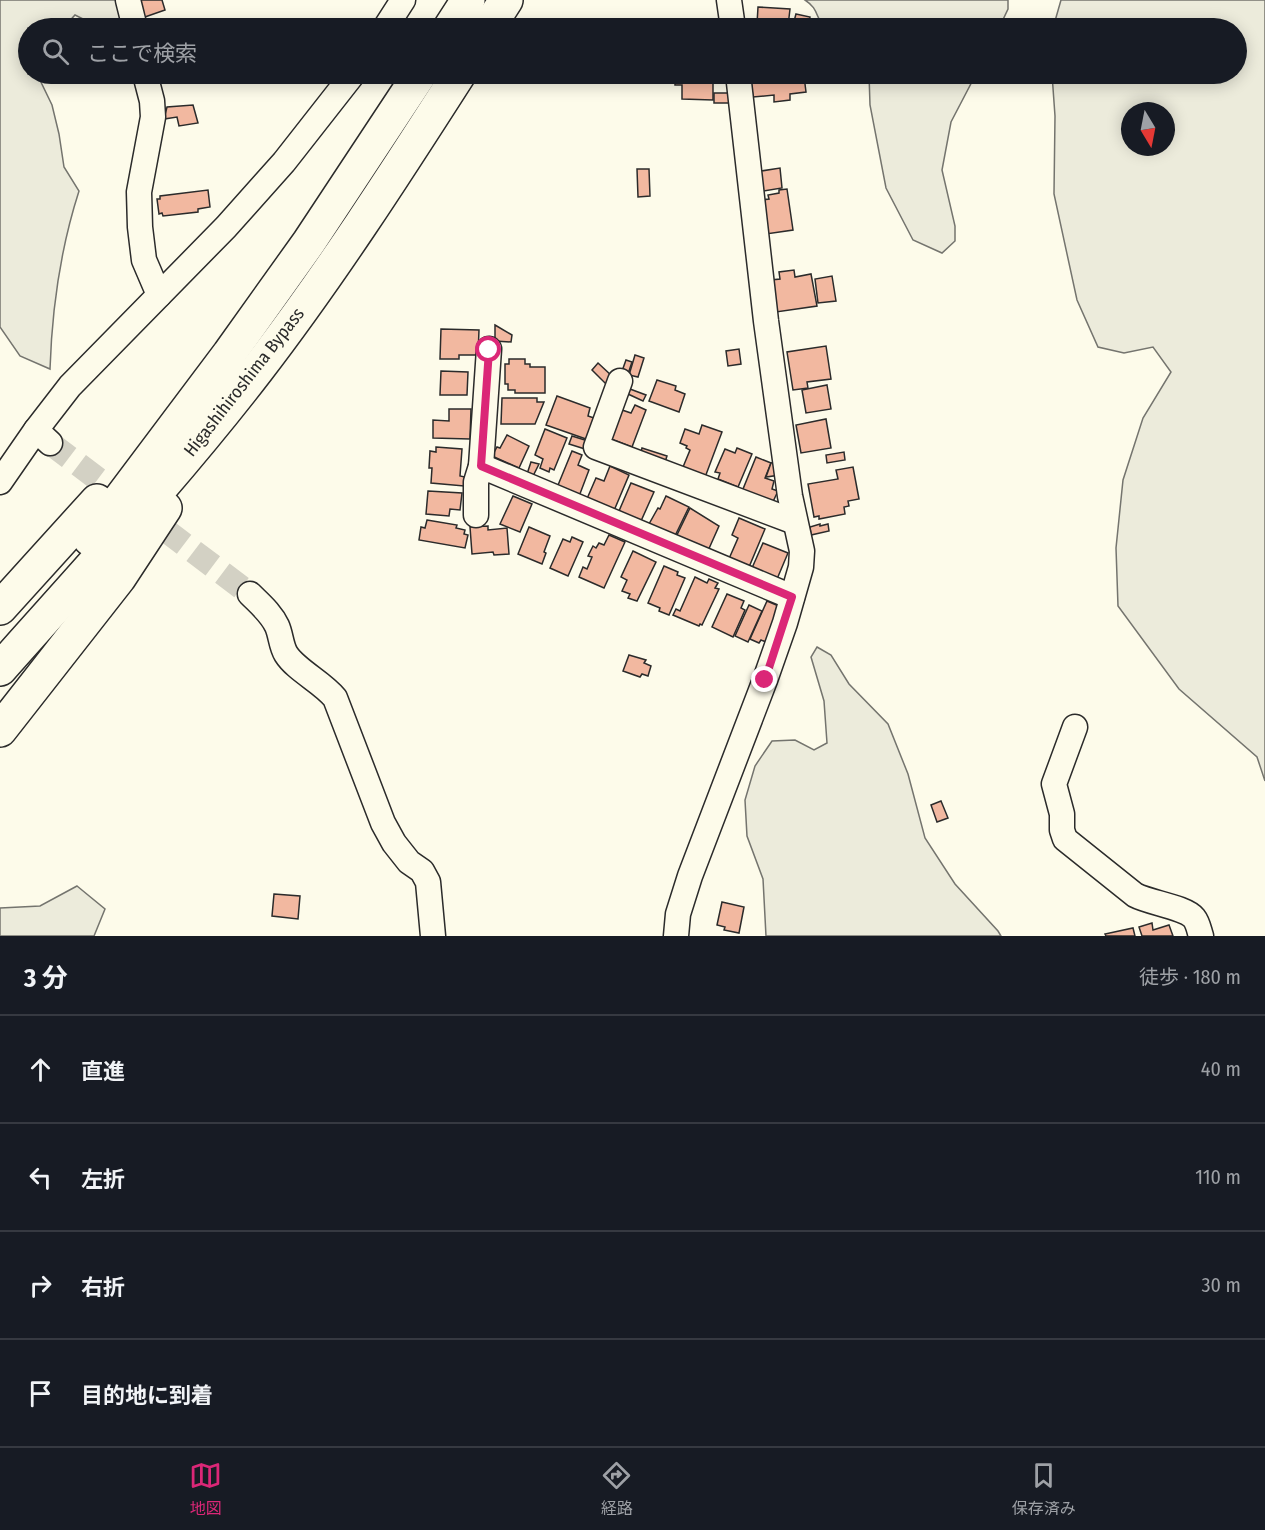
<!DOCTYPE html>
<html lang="ja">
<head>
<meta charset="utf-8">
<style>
	body { margin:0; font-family:"Fira Sans Condensed","Noto Sans JP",sans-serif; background:#242831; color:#f1f3f6 }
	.compass { position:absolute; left:1121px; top:102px; width:54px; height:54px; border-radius:50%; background:#171b24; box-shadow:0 3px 15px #0003; rotate:170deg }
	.stop { position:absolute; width:18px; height:18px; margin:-14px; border:4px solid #db2777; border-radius:50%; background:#fff }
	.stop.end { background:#db2777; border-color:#fff; box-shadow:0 2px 6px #0008 }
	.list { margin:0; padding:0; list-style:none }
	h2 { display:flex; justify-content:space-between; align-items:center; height:78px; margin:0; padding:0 24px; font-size:26px }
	h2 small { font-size:20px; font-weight:400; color:#9ea1a6 }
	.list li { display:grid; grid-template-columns:39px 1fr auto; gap:18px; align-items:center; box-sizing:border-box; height:108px; padding:0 24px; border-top:2px solid #363941 }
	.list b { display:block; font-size:22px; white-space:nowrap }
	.list em { font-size:20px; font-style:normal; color:#9ea1a6 }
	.icon { flex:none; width:33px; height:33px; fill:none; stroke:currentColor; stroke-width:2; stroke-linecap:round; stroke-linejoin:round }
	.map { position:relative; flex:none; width:1265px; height:936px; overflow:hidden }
	.search { position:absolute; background:#171b24; box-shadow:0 3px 15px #0003; left:18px; right:18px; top:18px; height:66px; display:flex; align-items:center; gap:15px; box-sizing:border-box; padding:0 21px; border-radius:33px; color:#9ea1a6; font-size:22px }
	.sheet { height:510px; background:#171b24 }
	nav { display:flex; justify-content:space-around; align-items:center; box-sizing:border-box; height:84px; border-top:2px solid #363941; background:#171b24; font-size:16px; color:#9ea1a6 }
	nav a { display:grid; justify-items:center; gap:3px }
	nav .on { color:#db2777 }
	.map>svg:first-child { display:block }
	.green { fill:#ecebdb; stroke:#74746e; stroke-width:1.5; fill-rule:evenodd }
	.building { fill:#f2b8a0; stroke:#2b2b2b; stroke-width:1.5 }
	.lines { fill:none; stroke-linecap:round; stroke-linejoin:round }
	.minor-tunnel { stroke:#d3d1c4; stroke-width:24; stroke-dasharray:24 12; stroke-linecap:butt }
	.minor-casing { stroke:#2b2b2b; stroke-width:27 }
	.highway-casing { stroke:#2b2b2b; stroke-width:36 }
	.minor { stroke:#fdfbea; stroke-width:24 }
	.highway { stroke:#fdfbea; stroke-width:33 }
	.route { stroke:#db2777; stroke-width:8 }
	.labels { text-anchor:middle; stroke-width:4.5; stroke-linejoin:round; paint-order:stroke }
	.street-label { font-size:18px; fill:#2b2b2b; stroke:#fdfbea }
</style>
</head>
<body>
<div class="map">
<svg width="1265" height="936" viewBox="0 0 1265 936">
	<rect width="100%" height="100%" fill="#fdfbea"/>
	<!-- green -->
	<g class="green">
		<path d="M0 0H118L124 28H101L75 15 63 28H53L48 25 43 28H28V74H37L52 105 59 134 64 167 79 191C60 250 52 307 50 369L20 356 0 327Z"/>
		<path d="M805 0H1008V9L999 28H825C815 17 819 9 805 0Z"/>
		<path d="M1061 0H1265V781L1257 757 1179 689 1118 606 1116 548 1123 480 1143 418 1171 372 1153 347 1124 353 1098 347 1077 300 1054 194 1055 116 1052 74H1236V28H1053ZM1130 111H1166V147H1130Z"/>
		<polygon points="869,74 976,74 951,122 942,170 955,226 955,241 942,253 913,240 886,188 870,105"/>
		<polygon points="817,647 831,655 849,684 888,724 908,774 925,838 955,884 998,931 1001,936 766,936 763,879 747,836 745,800 755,766 772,741 795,740 814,750 827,743 824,701 811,657"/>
		<polygon points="77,886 105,909 94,936 0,936 0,908 40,906"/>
	</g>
	<!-- building -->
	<g class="building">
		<polygon points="136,0 162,0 165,10 142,18"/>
		<polygon points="758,7 790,9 788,26 757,24"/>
		<polygon points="796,14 810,17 808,28 793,25"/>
		<polygon points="675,74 706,74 706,78 713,78 713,100 682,99 682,85 675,85"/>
		<polygon points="750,74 795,74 796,77 804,76 806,92 790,94 790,100 774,102 774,95 753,97"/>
		<rect x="714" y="93" width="21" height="10"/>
		<polygon points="193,105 198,123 179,126 177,117 164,119 167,107"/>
		<polygon points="780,168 782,188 758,192 755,172"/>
		<polygon points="637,169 649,169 650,196 638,197"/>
		<polygon points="787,189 793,230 766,234 761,200 769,199 768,195 779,193 779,190"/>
		<polygon points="208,190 210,207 198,209 198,212 163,216 162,213 159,214 157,199 160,199 160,196"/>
		<polygon points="794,270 795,277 811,274 817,306 776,312 771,280 780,279 779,272"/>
		<polygon points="832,276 836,301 818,303 815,279"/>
		<polygon points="495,325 512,335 511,342 495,341"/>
		<polygon points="441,329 479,330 478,355 459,355 459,359 440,359"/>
		<polygon points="826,346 831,379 807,382 808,388 793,390 787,352"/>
		<polygon points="739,349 741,364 728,366 726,351"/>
		<polygon points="635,355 644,358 638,377 629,375"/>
		<polygon points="509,359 525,359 525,364 530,364 530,367 545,367 545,393 515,393 515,390 508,390 508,384 505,384 505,364 509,364"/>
		<polygon points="626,360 632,362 627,377 621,374"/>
		<polygon points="598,363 613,377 609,387 592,370"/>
		<polygon points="441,371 468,372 467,395 440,395"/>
		<polygon points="657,380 676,386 675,390 685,394 679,412 649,401"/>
		<polygon points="827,385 831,409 806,413 802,390"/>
		<polygon points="630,389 646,395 643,401 628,394"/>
		<polygon points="557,396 590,408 588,416 594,418 586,439 546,425"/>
		<polygon points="502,398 537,398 537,402 544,402 535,424 501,424"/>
		<polygon points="635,405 646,410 632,447 611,439 622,410 631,413"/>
		<polygon points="449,409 471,409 470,439 433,438 433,420 449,421"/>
		<polygon points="826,419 831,448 801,453 796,425"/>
		<polygon points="702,425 722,432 704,480 693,475 694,471 683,467 690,450 686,448 687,446 680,443 685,429 699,434"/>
		<polygon points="545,429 567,438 554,470 550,468 549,472 540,468 543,459 535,455"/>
		<polygon points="507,435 529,446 519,468 492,456 497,447 500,448"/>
		<polygon points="572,436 588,441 585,449 569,444"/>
		<polygon points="436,447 462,449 460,476 465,477 464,486 431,483 432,468 429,468 430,451 436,452"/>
		<polygon points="642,448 667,456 663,468 639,460"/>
		<polygon points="737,448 752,454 738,487 718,479 720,473 715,472 725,449 735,453"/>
		<polygon points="572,451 582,455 578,465 589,470 578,499 556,490"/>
		<polygon points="844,452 845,460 827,463 826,455"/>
		<polygon points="756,457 771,463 765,478 774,481 772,489 778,491 770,508 741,494"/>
		<polygon points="531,462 539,464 533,476 527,474"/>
		<polygon points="778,462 780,475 766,477 771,463"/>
		<polygon points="610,466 629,475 613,513 586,501 596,478 604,481"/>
		<polygon points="853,467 859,499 848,501 849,506 844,507 845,514 819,519 819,516 814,517 808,484 838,479 836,470"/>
		<polygon points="631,483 654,492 641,521 619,511"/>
		<polygon points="428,491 462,493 460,510 450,509 449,516 426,514"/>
		<polygon points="513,496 532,504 520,532 500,524"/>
		<polygon points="666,496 689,507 673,540 649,524 658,508 660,509"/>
		<polygon points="690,508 719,526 707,553 675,539"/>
		<polygon points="739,518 765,529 749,567 728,561 738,538 732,535"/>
		<polygon points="427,520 457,525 456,528 465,530 464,534 468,535 465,548 419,540 421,527 425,528"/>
		<polygon points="820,524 820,526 828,524 829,531 811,535 810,527"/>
		<polygon points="488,526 488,530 507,528 509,554 494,555 493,552 472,554 470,527"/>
		<polygon points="529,527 550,536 544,552 546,553 542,564 518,554"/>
		<polygon points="609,535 625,542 604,588 579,577 583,567 587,569 592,557 588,556 593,546 596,548 599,543 604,545"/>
		<polygon points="572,537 583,542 568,576 550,568 563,539 570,542"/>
		<polygon points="763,543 788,553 777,579 752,568"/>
		<polygon points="633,551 656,562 637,601 628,598 630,594 622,591 627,580 621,577"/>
		<polygon points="664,566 678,572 677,575 685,578 669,615 659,611 660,608 648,603"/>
		<polygon points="695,577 707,583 709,579 718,583 715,588 719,589 702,625 700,624 699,626 673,615 676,609 680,611"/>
		<polygon points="727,594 744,601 741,608 745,610 733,637 712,627"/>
		<polygon points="767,601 781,607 766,642 761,640 759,643 750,639"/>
		<polygon points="749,605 762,611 748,642 735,636"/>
		<polygon points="629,655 646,660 644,663 651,666 648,676 642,674 640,677 623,671"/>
		<polygon points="941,801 948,818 937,822 931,805"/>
		<polygon points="274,894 300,896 298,919 272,916"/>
		<polygon points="722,902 744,907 739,933 724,930 725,927 717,925"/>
		<polygon points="1152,923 1153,930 1169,925 1173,936 1142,936 1139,927"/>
		<polygon points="1133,928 1135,936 1106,936 1105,934"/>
	</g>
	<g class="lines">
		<!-- minor-tunnel -->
		<polyline class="minor-tunnel" points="50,443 250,594"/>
		<defs>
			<g id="minor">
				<polyline points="128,0 135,28"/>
				<polyline points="729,0 733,28"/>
				<polyline points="385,28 403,0"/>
				<polyline points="145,74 152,101 153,117 139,192 140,227 144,260 159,295"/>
				<polyline points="620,381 596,447 795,522"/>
				<polyline points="50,443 36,430 70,386 226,227 284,162 353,74"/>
				<polyline points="481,466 792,597"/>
				<polyline points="0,482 36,430"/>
				<polyline points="476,515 476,482 481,466 489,349"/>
				<path d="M250 594C260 604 271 613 277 626 281 635 281 646 286 654 296 670 322 682 335 698L383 823 394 843 409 862 422 871 428 882 433 936"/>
				<path d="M1075 727 1054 784 1062 814V830L1065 839 1135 895C1150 903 1185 907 1194 918 1198 923 1199 930 1201 936"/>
				<polyline points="676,936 678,914 690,876 765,680 785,623 801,567 802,551 790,496 766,321 738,74"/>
			</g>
			<g id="highway">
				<polyline points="450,28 468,0"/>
				<polyline points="488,28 506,0"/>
				<polyline points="90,539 229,354 309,242 420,74"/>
				<polyline points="0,608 97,501"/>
				<path d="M0 669C87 571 177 474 257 370 330 275 395 174 459 74"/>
				<polyline points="0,730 119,578 165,508"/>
			</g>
		</defs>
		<!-- minor casing -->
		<use href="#minor" class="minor-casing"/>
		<!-- highway casing -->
		<use href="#highway" class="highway-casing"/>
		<!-- minor -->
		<use href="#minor" class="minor"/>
		<!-- highway -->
		<use href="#highway" class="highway"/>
	</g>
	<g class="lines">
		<!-- route -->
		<polyline class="route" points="489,350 481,466 792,597 765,680"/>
	</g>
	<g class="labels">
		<!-- street labels -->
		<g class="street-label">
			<text transform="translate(244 382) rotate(-52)" y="6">Higashihiroshima Bypass</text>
		</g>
	</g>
</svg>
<svg class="compass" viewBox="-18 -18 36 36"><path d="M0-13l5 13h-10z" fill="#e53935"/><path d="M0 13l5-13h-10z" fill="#9ea1a6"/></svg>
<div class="stop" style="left:489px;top:350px"></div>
<div class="stop end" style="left:765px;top:680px"></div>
<div class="search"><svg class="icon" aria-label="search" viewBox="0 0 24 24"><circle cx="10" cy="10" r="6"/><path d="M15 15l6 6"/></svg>ここで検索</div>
</div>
<section class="sheet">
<h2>3 分<small>徒歩 · 180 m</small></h2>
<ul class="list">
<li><svg class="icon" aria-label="ahead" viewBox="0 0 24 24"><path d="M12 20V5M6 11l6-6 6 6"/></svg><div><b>直進</b></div><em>40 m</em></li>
<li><svg class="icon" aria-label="left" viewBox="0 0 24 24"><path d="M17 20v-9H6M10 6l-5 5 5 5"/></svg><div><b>左折</b></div><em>110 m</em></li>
<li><svg class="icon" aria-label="right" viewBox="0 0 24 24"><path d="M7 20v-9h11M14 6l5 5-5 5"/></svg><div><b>右折</b></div><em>30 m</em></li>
<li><svg class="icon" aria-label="arrive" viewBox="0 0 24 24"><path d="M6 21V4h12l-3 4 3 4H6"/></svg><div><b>目的地に到着</b></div></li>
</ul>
</section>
<nav>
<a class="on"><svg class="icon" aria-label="map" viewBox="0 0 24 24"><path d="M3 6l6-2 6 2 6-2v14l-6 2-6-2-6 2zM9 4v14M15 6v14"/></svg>地図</a>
<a><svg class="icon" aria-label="directions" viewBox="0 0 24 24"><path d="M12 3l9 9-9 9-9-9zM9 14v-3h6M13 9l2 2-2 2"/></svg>経路</a>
<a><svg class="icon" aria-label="saved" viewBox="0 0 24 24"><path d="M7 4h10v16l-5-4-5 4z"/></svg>保存済み</a>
</nav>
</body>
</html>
